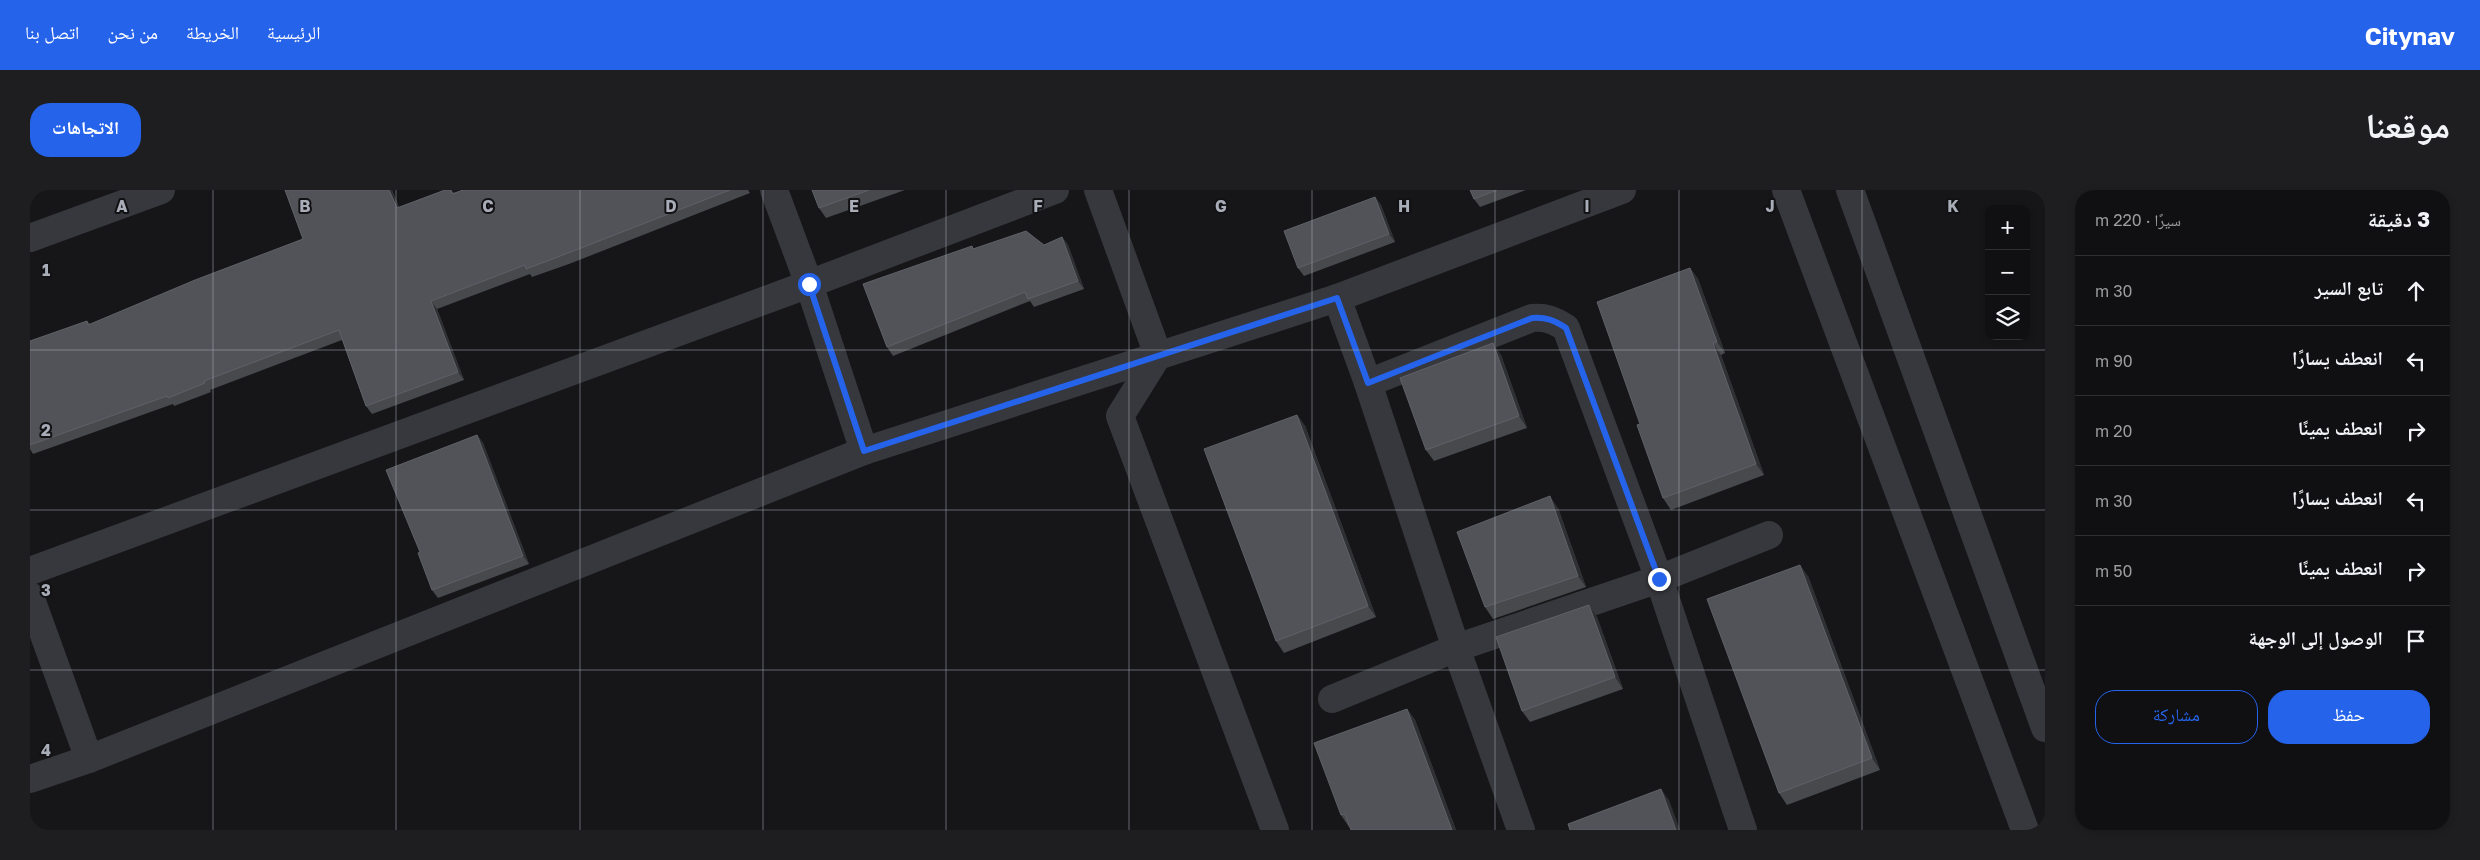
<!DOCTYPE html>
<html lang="ar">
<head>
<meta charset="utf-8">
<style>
	body { margin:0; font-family:"Golos Text","Noto Naskh Arabic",sans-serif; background:#1e1e20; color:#f1f3f6; direction:rtl }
	.controls { position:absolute; right:15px; top:15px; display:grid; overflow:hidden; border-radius:10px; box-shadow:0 2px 8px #0003 }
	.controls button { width:45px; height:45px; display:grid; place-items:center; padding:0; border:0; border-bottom:1px solid #303032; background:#101012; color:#f1f3f6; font:25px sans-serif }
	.stop { position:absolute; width:15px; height:15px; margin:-11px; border:4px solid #2563eb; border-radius:50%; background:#fff }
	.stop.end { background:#2563eb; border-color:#fff; box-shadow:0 1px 5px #0008 }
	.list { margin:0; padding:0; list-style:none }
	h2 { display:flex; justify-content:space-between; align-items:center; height:65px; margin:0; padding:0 20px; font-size:21px }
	h2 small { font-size:16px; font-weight:400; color:#9c9d9f }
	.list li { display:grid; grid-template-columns:32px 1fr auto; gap:15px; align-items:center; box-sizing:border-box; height:70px; padding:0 20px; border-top:1px solid #303032 }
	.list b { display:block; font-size:19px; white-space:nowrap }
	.list em { font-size:16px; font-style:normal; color:#9c9d9f }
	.actions { display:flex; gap:10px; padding:15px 20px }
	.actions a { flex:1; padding:11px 0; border:1px solid #2563eb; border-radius:20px; text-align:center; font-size:18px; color:#2563eb }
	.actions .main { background:#2563eb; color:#fff }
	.icon { flex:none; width:28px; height:28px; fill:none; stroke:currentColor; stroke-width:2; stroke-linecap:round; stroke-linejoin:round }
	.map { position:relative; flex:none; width:2015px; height:640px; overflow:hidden; direction:ltr; border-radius:20px }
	header { display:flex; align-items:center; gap:30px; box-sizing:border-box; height:70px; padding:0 25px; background:#2563eb; color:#fff }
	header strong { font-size:24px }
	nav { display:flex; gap:28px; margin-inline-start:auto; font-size:18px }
	.intro { display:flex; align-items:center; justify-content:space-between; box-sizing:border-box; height:120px; padding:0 30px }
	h1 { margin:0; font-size:35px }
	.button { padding:12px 22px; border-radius:20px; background:#2563eb; color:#fff; font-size:18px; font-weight:700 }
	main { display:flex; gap:30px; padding:0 30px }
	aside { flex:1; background:#101012; border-radius:20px; box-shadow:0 2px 8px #0003 }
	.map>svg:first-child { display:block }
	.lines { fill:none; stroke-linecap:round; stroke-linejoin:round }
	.minor { stroke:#37383d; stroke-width:28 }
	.wall { fill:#47494d }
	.shaded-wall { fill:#2f3033 }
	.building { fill:#525359; stroke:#5f6168 }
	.route { stroke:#2563eb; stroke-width:6 }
	.grid { fill:none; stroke:#a8adb8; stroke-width:1; stroke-opacity:0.55 }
	.grid-label { font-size:16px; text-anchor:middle; font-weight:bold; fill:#a8adb8; stroke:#111113; stroke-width:4; stroke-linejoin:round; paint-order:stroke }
</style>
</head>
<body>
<header>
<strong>Citynav</strong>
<nav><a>الرئيسية</a><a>الخريطة</a><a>من نحن</a><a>اتصل بنا</a></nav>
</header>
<div class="intro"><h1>موقعنا</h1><a class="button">الاتجاهات</a></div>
<main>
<aside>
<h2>3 دقيقة<small>سيرًا · 220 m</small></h2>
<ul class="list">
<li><svg class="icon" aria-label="ahead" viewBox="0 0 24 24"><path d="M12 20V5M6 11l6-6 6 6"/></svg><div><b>تابع السير</b></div><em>30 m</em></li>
<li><svg class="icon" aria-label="left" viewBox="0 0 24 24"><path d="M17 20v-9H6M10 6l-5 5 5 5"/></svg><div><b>انعطف يسارًا</b></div><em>90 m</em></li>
<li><svg class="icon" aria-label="right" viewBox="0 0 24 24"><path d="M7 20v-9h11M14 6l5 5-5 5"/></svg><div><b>انعطف يمينًا</b></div><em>20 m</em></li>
<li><svg class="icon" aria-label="left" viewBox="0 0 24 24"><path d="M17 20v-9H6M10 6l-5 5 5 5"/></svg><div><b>انعطف يسارًا</b></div><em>30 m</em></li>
<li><svg class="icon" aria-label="right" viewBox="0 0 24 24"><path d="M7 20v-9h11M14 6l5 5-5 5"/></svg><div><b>انعطف يمينًا</b></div><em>50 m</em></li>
<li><svg class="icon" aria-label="arrive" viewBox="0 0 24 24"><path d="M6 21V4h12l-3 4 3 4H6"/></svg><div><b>الوصول إلى الوجهة</b></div></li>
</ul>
<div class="actions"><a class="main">حفظ</a><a>مشاركة</a></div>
</aside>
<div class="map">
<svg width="2015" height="640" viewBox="0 0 2015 640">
	<rect width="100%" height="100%" fill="#161618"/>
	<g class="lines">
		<!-- minor -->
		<g class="minor">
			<polyline points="744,0 779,94 834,261"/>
			<polyline points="1068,0 1128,165 1090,226 1245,640"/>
			<polyline points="1756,0 1995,640"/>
			<polyline points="1820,0 2015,538"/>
			<polyline points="0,48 131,0"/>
			<polyline points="1307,108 1338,193 1426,458 1491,640"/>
			<path d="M1338 193 1502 128C1516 127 1524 130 1536 138L1629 389 1713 640"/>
			<polyline points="0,381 779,94 1025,0"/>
			<polyline points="0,406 59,569"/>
			<polyline points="1302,509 1426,458 1629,389 1739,345"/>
			<polyline points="0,589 59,569 834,261 1307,108 1592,0"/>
		</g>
	</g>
	<!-- wall -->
	<g class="wall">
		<polygon points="255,0 362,0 369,17 415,0 421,0 424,3 433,0 718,0 720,3 539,74 502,87 500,84 407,119 434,190 342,224 336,216 312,150 180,200 181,202 144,216 143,214 3,264 0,259 0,151 57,131 60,134 273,49"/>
		<polygon points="782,0 875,0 796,28 789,18"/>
		<polygon points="1440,0 1496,0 1450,17 1444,9"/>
		<polygon points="1345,7 1351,15 1365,52 1274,86 1268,78"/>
		<polygon points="1032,47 1038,55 1054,99 1004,117 1000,111 863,166 857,157 942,56 944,59 1014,55"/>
		<polygon points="1660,78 1668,89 1695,163 1691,165 1734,285 1641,320 1633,308 1610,234"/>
		<polygon points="1471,165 1497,238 1404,271 1396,260"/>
		<polygon points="1267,225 1275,236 1346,427 1254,463 1246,451"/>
		<polygon points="447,245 453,253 499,374 408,408 402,400 390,362"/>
		<polygon points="1528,318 1556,397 1463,429 1455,417"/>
		<polygon points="1778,386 1850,580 1757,615 1749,603"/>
		<polygon points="1567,427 1593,499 1500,532 1492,521"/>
		<polygon points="1377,519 1385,530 1426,640 1321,640 1320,636 1319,637 1311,625"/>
	</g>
	<!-- shaded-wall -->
	<g class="shaded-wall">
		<polygon points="359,0 362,0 373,27 367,18"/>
		<polygon points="1345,7 1351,15 1365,52 1359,44"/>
		<polygon points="1032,47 1038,55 1054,99 1048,91"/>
		<polygon points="1660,78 1668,89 1695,163 1687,152"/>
		<polygon points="401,111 407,119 434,190 428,182"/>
		<polygon points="1463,153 1471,165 1497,238 1489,226"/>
		<polygon points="1683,153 1691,165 1734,285 1726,274"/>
		<polygon points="1267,225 1275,236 1346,427 1338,416"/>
		<polygon points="447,245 453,253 499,374 493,366"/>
		<polygon points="1520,306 1528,318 1556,397 1548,386"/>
		<polygon points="1770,375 1778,386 1850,580 1842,568"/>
		<polygon points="1559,415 1567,427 1593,499 1585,487"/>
		<polygon points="1377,519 1385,530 1426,640 1422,640"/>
		<polygon points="1631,599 1639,610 1650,640 1646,640"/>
	</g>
	<!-- building -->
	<g class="building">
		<polygon points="255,0 359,0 367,18 415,0 421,0 422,4 433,0 700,0 533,65 496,79 495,75 401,111 428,182 336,216 309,140 174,191 175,193 138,208 137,206 0,255 0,151 57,131 58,135 165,90 273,49"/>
		<polygon points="782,0 839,0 789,18"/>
		<polygon points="1440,0 1467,0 1444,9"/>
		<polygon points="1345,7 1359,44 1268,78 1254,41"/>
		<polygon points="996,41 1014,55 1032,47 1048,91 998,109 995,102 857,157 833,94 942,56 943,59"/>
		<polygon points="1660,78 1687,152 1683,153 1726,274 1633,308 1607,235 1610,234 1567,112"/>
		<polygon points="1463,153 1489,226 1396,260 1370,188"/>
		<polygon points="1267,225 1338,416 1246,451 1174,259"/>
		<polygon points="447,245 493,366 402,400 388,363 390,362 356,280"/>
		<polygon points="1520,306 1548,386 1455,417 1427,342"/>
		<polygon points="1770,375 1842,568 1749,603 1677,409"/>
		<polygon points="1559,415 1585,487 1492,521 1466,447"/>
		<polygon points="1377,519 1422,640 1321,640 1315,624 1311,625 1284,553"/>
		<polygon points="1631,599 1646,640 1540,640 1538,634"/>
	</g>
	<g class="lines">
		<!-- route -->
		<path class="route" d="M779 94 834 261 1307 108 1338 193 1502 128C1516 127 1524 130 1536 138L1629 389"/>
	</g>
	<!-- grid -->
	<path class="grid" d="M183 0V640M366 0V640M550 0V640M733 0V640M916 0V640M1099 0V640M1282 0V640M1465 0V640M1649 0V640M1832 0V640M0 160H2015M0 320H2015M0 480H2015"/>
	<g class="grid-label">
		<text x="92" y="22">A</text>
		<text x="275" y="22">B</text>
		<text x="458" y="22">C</text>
		<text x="641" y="22">D</text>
		<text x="824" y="22">E</text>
		<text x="1008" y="22">F</text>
		<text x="1191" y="22">G</text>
		<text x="1374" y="22">H</text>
		<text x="1557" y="22">I</text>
		<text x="1740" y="22">J</text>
		<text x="1923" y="22">K</text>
		<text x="16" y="86">1</text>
		<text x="16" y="246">2</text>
		<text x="16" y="406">3</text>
		<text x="16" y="566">4</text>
	</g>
</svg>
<div class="controls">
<button>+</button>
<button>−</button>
<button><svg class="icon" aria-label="layers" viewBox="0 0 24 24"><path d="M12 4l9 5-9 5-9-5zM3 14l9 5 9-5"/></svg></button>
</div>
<div class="stop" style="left:779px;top:94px"></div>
<div class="stop end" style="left:1629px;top:389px"></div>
</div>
</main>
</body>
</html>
